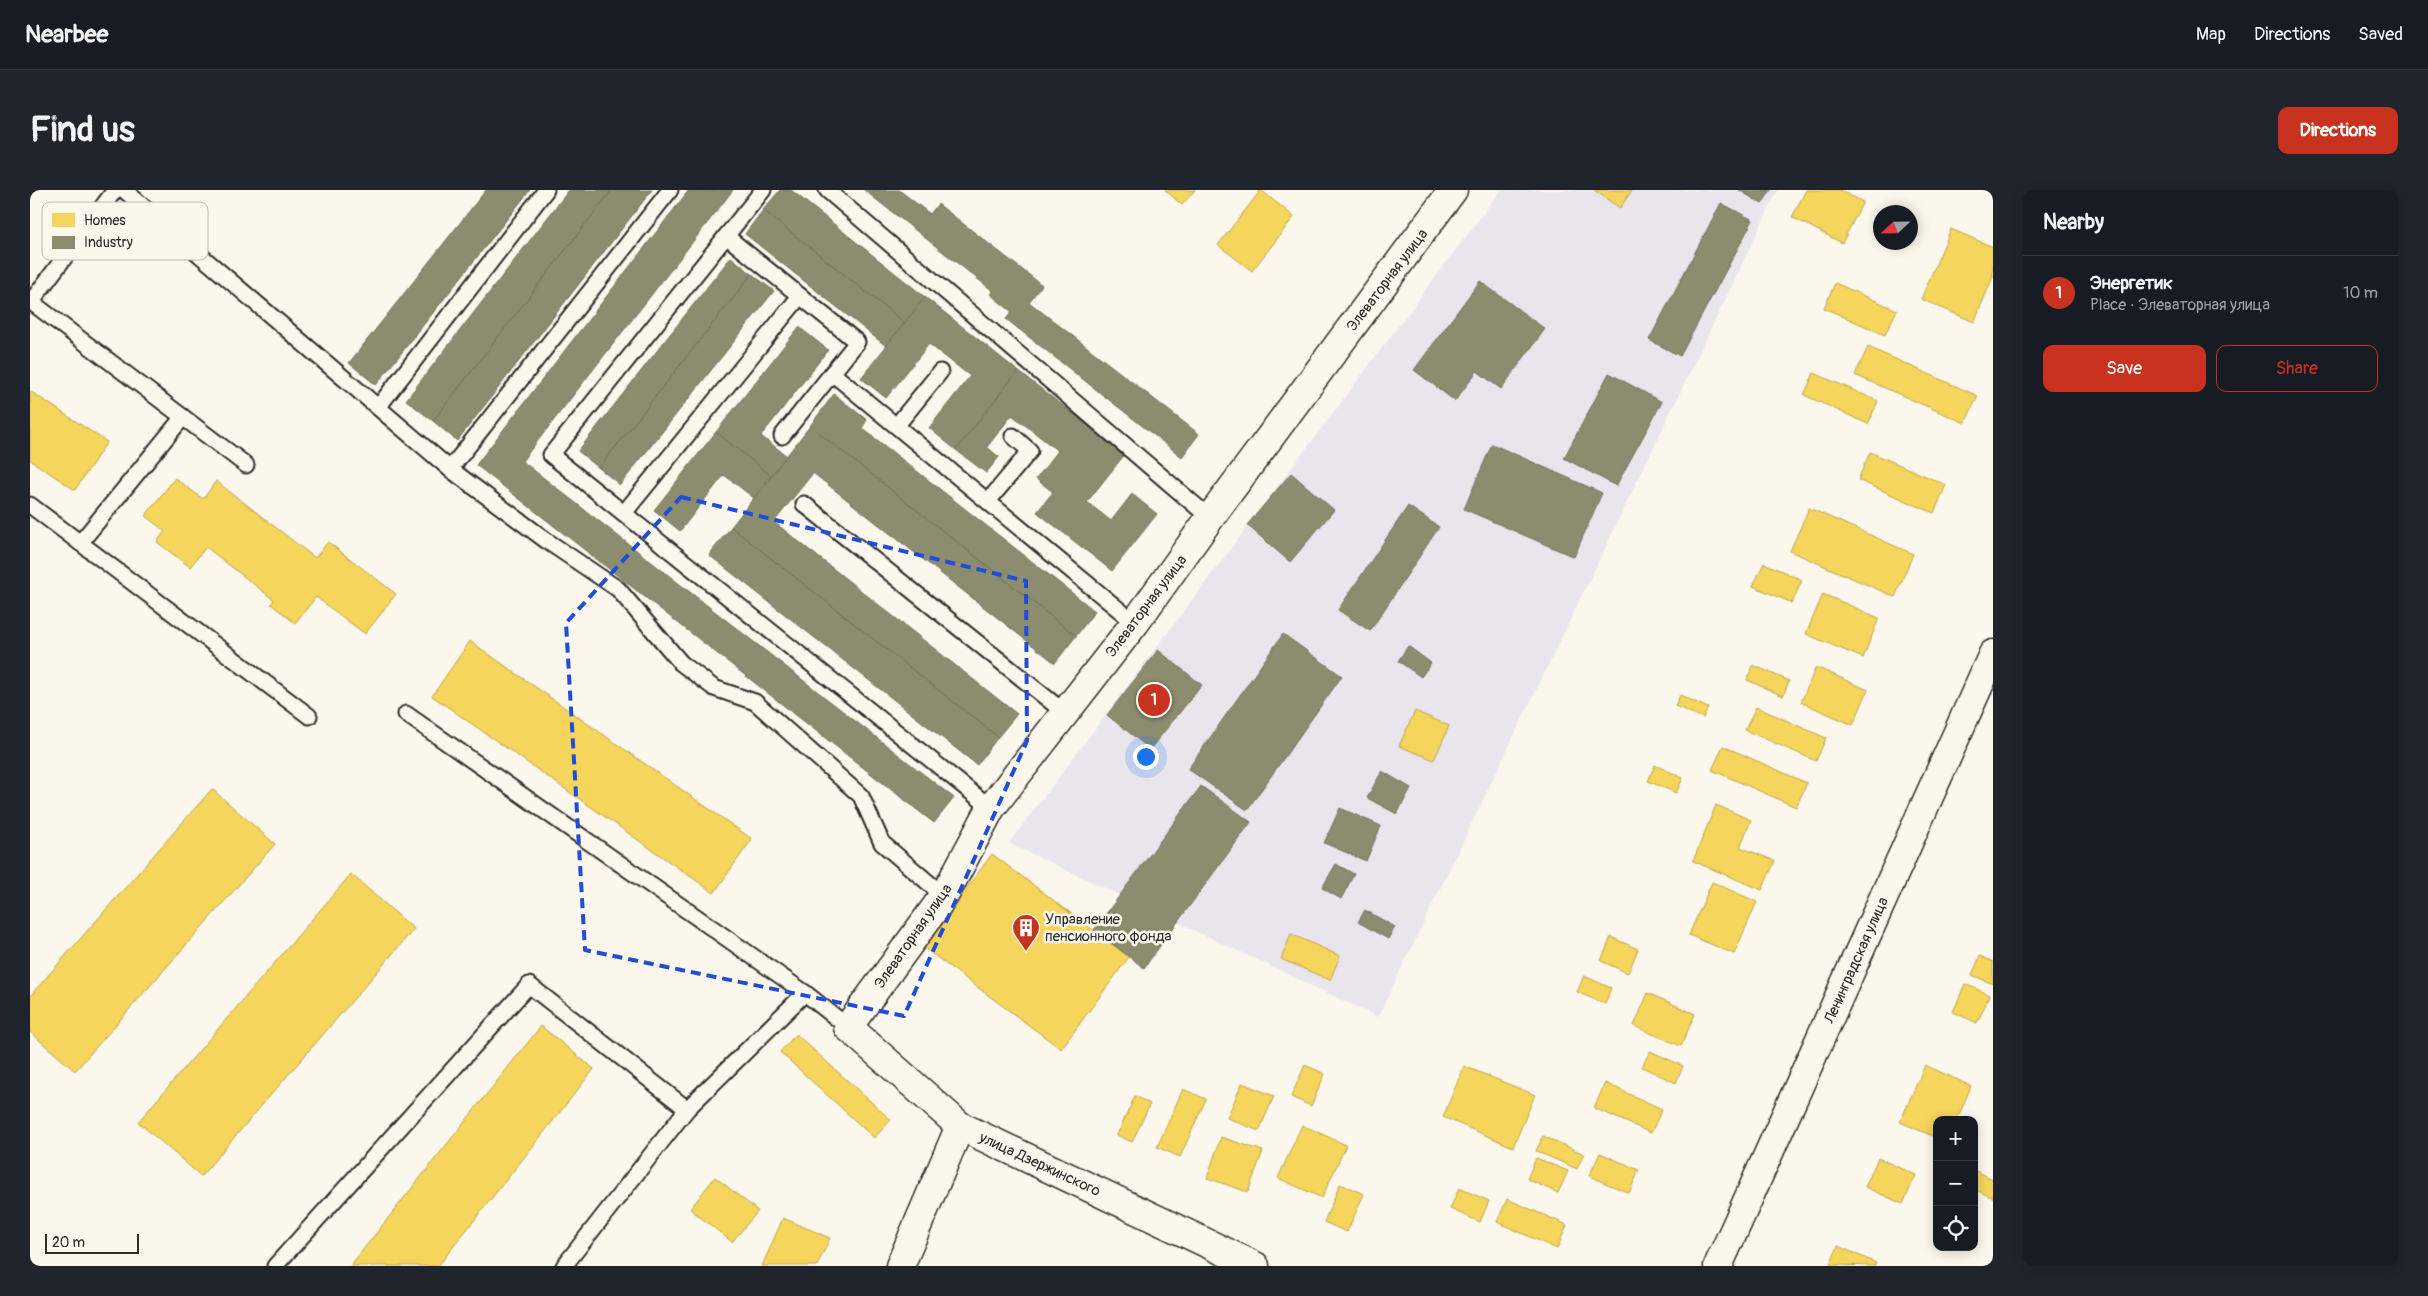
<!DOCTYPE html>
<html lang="en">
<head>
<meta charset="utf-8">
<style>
	body { margin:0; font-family:Pangolin,sans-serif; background:#20242c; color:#f1f3f6 }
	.controls { position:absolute; right:15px; bottom:15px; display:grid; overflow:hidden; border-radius:10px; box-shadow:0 2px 12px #0003 }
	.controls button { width:45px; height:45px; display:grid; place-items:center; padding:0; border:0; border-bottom:1px solid #363941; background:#171b24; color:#f1f3f6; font:25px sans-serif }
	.compass { position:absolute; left:1843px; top:15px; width:45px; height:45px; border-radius:50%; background:#171b24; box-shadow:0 2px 12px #0003; rotate:248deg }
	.scale { position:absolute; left:15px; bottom:12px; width:94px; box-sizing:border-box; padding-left:5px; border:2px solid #2b2b2b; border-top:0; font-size:14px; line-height:18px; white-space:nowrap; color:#2b2b2b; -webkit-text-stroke:4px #fbf7ec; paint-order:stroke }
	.you { position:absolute; left:1115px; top:566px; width:18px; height:18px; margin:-12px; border:4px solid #fff; border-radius:50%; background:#1a73e8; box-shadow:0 0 0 8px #1a73e833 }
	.badge { display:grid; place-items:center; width:32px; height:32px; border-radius:50%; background:#c8321e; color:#fff; font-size:16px; font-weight:700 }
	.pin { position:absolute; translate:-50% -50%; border:2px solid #fff; box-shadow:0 1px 5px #0006 }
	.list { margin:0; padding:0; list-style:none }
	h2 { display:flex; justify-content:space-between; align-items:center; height:65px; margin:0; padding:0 20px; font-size:21px }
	h2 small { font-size:16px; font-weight:400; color:#9ea1a6 }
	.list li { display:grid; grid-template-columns:32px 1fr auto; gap:15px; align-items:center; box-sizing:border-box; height:75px; padding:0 20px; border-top:1px solid #363941 }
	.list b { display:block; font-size:19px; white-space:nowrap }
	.list p { margin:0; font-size:16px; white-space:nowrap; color:#9ea1a6 }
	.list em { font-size:16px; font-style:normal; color:#9ea1a6 }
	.actions { display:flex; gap:10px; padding:15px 20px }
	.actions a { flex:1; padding:11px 0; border:1px solid #c8321e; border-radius:10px; text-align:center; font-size:18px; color:#c8321e }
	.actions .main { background:#c8321e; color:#fff }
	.icon { flex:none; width:28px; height:28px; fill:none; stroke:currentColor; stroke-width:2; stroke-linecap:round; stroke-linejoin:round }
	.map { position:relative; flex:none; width:1963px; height:1076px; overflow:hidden; border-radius:10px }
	header { display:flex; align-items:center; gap:30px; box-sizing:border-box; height:70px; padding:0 25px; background:#171b24; border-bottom:1px solid #363941 }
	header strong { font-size:24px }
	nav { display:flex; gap:28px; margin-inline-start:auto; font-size:18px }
	.intro { display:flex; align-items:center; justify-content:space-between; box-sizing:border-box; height:120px; padding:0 30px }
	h1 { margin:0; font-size:35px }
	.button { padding:12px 22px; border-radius:10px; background:#c8321e; color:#fff; font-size:18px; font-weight:700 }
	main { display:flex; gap:30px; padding:0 30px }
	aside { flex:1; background:#171b24; border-radius:10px; box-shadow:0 2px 12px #0003 }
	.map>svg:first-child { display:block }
	.built { fill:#e9e5ed }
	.homes { fill:#f6d55c; stroke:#b9a24d }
	.industry { fill:#8c8c6e; stroke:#6f6f5a }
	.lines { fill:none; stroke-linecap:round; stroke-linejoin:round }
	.lane-casing { stroke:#2b2b2b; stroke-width:19 }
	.street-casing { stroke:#2b2b2b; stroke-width:31 }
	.secondary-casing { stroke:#2b2b2b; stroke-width:31 }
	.lane { stroke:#fbf7ec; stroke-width:15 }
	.street { stroke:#fbf7ec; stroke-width:28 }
	.secondary { stroke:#fbf7ec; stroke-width:28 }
	.marked { fill:none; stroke:#1d4ed8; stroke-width:4; stroke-dasharray:10 6; stroke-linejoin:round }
	.labels { text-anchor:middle; stroke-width:5; stroke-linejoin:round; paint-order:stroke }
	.street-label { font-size:15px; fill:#2b2b2b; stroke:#fbf7ec }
	.poi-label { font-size:15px; fill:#2b2b2b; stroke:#fbf7ec; text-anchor:start }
	.key { fill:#fbf7ec; stroke:#bdbab2; stroke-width:1 }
	.key-label { font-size:14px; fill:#2b2b2b }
</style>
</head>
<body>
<header>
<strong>Nearbee</strong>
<nav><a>Map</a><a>Directions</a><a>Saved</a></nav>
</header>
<div class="intro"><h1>Find us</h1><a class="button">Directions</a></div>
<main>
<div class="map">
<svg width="1963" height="1076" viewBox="0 0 1963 1076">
	<rect width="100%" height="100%" fill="#fbf7ec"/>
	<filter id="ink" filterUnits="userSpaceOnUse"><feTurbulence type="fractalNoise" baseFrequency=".02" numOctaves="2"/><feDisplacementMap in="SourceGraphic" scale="10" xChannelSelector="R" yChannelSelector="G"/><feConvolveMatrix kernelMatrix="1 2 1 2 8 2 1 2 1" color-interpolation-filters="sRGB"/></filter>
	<g filter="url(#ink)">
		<!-- built -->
		<polygon class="built" points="1471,0 1748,0 1348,827 979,653"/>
		<!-- homes -->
		<g class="homes">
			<polygon points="1135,0 1165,0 1152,15"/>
			<polygon points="1231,0 1264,27 1222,81 1188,55"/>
			<polygon points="1564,0 1602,0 1590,18"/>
			<polygon points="1776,0 1810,0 1833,12 1812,53 1762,27"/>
			<polygon points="1921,39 1963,57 1963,87 1944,132 1891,109"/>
			<polygon points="1805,93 1867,120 1855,145 1794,118"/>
			<polygon points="1838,157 1948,206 1935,233 1825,185"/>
			<polygon points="1784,183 1848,211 1838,234 1774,205"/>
			<polygon points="0,201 77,252 45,300 0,270"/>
			<polygon points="1840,262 1916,295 1904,323 1828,290"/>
			<polygon points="145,288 173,309 186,291 285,368 298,352 366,404 335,444 286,407 265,433 241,414 244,410 176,357 160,377 127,352 135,341 115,326"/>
			<polygon points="1779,318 1883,364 1865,407 1760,361"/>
			<polygon points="1734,373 1772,390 1762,413 1723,396"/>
			<polygon points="1793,404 1849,428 1833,468 1776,444"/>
			<polygon points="440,451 722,649 684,703 402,506"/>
			<polygon points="1723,475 1759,491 1753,506 1717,490"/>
			<polygon points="1786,477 1838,500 1823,535 1771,512"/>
			<polygon points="1650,505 1678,518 1673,528 1645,516"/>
			<polygon points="1726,517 1796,548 1786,571 1715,540"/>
			<polygon points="1385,521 1419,536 1404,570 1369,556"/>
			<polygon points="1693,556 1777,593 1766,617 1682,580"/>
			<polygon points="1625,575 1653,588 1646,603 1618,591"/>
			<polygon points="182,599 245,654 45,881 0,842 0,806"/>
			<polygon points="1686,615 1721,630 1710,657 1745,671 1732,700 1663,671"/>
			<polygon points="962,664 1099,767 1031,859 893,757"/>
			<polygon points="321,684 384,739 171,986 108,932"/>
			<polygon points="1682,692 1727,712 1704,764 1659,745"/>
			<polygon points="1261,744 1310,766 1300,790 1251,769"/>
			<polygon points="1581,747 1608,759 1598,783 1571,771"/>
			<polygon points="1950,766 1963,772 1963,794 1942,785"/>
			<polygon points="1554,786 1581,798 1575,814 1547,802"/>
			<polygon points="1935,794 1960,805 1947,833 1923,822"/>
			<polygon points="1618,803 1665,824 1651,856 1604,836"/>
			<polygon points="511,836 564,879 408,1076 320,1076"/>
			<polygon points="766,844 861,930 844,948 750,862"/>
			<polygon points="1620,861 1653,876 1646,893 1612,877"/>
			<polygon points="1275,875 1295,884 1281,916 1261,907"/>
			<polygon points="1895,875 1941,896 1927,930 1907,930 1907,948 1870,932"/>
			<polygon points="1434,876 1505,905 1483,957 1413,927"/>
			<polygon points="1212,893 1244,906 1229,941 1197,928"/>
			<polygon points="1575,893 1632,919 1621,943 1564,918"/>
			<polygon points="1153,899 1176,909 1150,967 1127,957"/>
			<polygon points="1105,906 1120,914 1102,952 1087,945"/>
			<polygon points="1272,935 1316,955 1292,1008 1248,988"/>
			<polygon points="1513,946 1554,964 1547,979 1506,961"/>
			<polygon points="1191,947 1233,961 1218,1002 1177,988"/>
			<polygon points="1570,963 1609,980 1599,1003 1559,986"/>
			<polygon points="1506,968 1538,981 1528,1003 1497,989"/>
			<polygon points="1848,968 1886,985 1873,1014 1835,997"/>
			<polygon points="1944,980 1963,989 1963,1008 1944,999"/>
			<polygon points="685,987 728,1021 702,1052 660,1019"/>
			<polygon points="1310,994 1334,1004 1317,1042 1294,1032"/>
			<polygon points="1429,998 1459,1011 1450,1032 1420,1019"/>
			<polygon points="1477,1009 1537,1035 1527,1059 1467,1032"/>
			<polygon points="753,1028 800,1048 787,1076 732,1076"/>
			<polygon points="1808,1056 1846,1073 1845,1076 1800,1075"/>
		</g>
		<!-- industry -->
		<g class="industry">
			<polygon points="456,0 500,0 346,195 319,173"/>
			<polygon points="539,0 582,0 403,231 376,210"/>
			<polygon points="582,0 622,0 427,251 403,231"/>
			<polygon points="659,0 703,0 492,271 924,608 904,633 446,275"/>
			<polygon points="750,0 761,0 895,107 875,133 733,20"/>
			<polygon points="834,0 869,0 900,24 908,14 1012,95 999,112 1169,244 1152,267 976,129 982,122 960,104 963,101"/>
			<polygon points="1709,0 1741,0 1732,14"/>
			<polygon points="1691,13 1723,30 1650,166 1619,150"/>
			<polygon points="733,20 875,133 856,156 715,44"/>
			<polygon points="701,67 722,84 569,278 548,261"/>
			<polygon points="722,84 744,101 590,295 569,278"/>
			<polygon points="1450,91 1515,139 1471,199 1447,181 1425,211 1384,180"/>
			<polygon points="895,107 988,181 926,260 899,238 940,186 899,154 856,208 831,188"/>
			<polygon points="769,137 798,160 731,246 757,266 741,286 686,242"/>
			<polygon points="988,181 1095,264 1057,312 1081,331 1102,304 1127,324 1082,381 1007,322 1023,302 1006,289 1028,261 982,225 957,257 969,267 956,283 926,260"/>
			<polygon points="1579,183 1632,212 1586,296 1534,268"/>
			<polygon points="804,204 837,230 832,238 1065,421 1046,446 780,236"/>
			<polygon points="780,236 1046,446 1025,473 783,283 744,332 987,524 968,547 701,337"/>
			<polygon points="686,242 741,286 724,308 694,285 650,341 624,320"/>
			<polygon points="1462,254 1572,303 1544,367 1434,319"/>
			<polygon points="1261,283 1304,320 1260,372 1217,335"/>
			<polygon points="1378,316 1409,337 1340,441 1308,420"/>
			<polygon points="701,337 968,547 947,575 679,365"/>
			<polygon points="1253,444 1312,486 1217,620 1158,579"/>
			<polygon points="1378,456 1401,473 1391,487 1368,471"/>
			<polygon points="1128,460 1172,495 1120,559 1077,525"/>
			<polygon points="1352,581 1381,598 1367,624 1337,608"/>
			<polygon points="1171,596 1221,632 1114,778 1064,740"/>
			<polygon points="1310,618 1351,636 1336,671 1294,653"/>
			<polygon points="1306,674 1324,684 1311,709 1292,698"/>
			<polygon points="1335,720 1365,737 1358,749 1328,732"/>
		</g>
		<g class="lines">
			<defs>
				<g id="lane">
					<polyline points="94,0 420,279 640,0"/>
					<polyline points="733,0 521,265 961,618"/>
					<polyline points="797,0 1180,328"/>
					<polyline points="696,46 827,152 752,246"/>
					<polyline points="0,111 216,275"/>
					<polyline points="1,112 85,0"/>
					<polyline points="802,183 1105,433"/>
					<polyline points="349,216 516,0"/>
					<polyline points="867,235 910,182"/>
					<polyline points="420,279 517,351 588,399 651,473 684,498 725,512 831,606 852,653 914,706"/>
					<polyline points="959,310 1000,261 983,246"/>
					<polyline points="774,314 1034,522"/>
					<polyline points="0,315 279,526"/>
					<polyline points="594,323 770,106"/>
					<polyline points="50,353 153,227"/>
					<polyline points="376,524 775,803 818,837"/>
					<polyline points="245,1076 499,795 657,919 775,803"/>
					<polyline points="534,1076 657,919"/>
				</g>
				<g id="street">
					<polyline points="870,1076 930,936"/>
					<polyline points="1225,1076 930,936 818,837 914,706 961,618 1105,433 1180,328 1423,0"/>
				</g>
				<polyline id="secondary" points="1688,1076 1963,464"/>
			</defs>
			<!-- lane casing -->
			<use href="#lane" class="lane-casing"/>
			<!-- street casing -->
			<use href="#street" class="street-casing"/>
			<!-- secondary casing -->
			<use href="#secondary" class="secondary-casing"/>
			<!-- lane -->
			<use href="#lane" class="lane"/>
			<!-- street -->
			<use href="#street" class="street"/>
			<!-- secondary -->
			<use href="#secondary" class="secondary"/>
		</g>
	</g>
	<!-- marked area -->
	<path class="marked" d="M651 307 996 391 997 551 874 826 555 760 536 433Z"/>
	<!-- icons -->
	<defs>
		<symbol id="building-pin" viewBox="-11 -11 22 30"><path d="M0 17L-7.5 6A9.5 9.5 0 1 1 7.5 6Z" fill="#c8321e" stroke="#fbf7ec"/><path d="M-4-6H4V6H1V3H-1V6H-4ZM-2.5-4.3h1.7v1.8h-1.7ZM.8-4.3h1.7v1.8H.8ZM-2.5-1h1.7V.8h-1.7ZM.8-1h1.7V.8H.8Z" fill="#fff"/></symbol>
	</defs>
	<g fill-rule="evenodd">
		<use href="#building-pin" x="980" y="722" width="32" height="43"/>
	</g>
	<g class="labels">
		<!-- street labels -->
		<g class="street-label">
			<text transform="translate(1357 90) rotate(-53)" y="5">Элеваторная улица</text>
			<text transform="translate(1116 416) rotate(-53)" y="5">Элеваторная улица</text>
			<text transform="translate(883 746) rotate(-55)" y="5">Элеваторная улица</text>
			<text transform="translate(1826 770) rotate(-66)" y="5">Ленинградская улица</text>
			<text transform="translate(1010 974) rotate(25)" y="5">улица Дзержинского</text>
		</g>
		<!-- poi labels -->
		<g class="poi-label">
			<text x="1015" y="734">Управление<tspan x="1015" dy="17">пенсионного фонда</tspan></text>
		</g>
	</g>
	<!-- legend -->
	<rect x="12" y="12" width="166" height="58" rx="8" class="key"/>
	<rect x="22" y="23" width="23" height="14" fill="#f6d55c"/>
	<rect x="22" y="46" width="23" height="13" fill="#8c8c6e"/>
	<g class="key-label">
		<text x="54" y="35">Homes</text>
		<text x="54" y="57">Industry</text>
	</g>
</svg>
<div class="controls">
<button>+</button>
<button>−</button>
<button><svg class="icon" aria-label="locate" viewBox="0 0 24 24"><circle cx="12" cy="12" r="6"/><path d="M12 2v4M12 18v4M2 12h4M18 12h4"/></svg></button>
</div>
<svg class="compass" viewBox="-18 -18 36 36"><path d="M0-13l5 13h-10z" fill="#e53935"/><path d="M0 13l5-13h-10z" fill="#9ea1a6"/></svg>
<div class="scale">20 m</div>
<div class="you"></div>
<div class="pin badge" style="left:1124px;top:510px">1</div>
</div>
<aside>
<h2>Nearby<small></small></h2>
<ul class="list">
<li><span class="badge">1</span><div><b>Энергетик</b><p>Place · Элеваторная улица</p></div><em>10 m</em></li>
</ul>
<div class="actions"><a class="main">Save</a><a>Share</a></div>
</aside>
</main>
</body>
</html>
